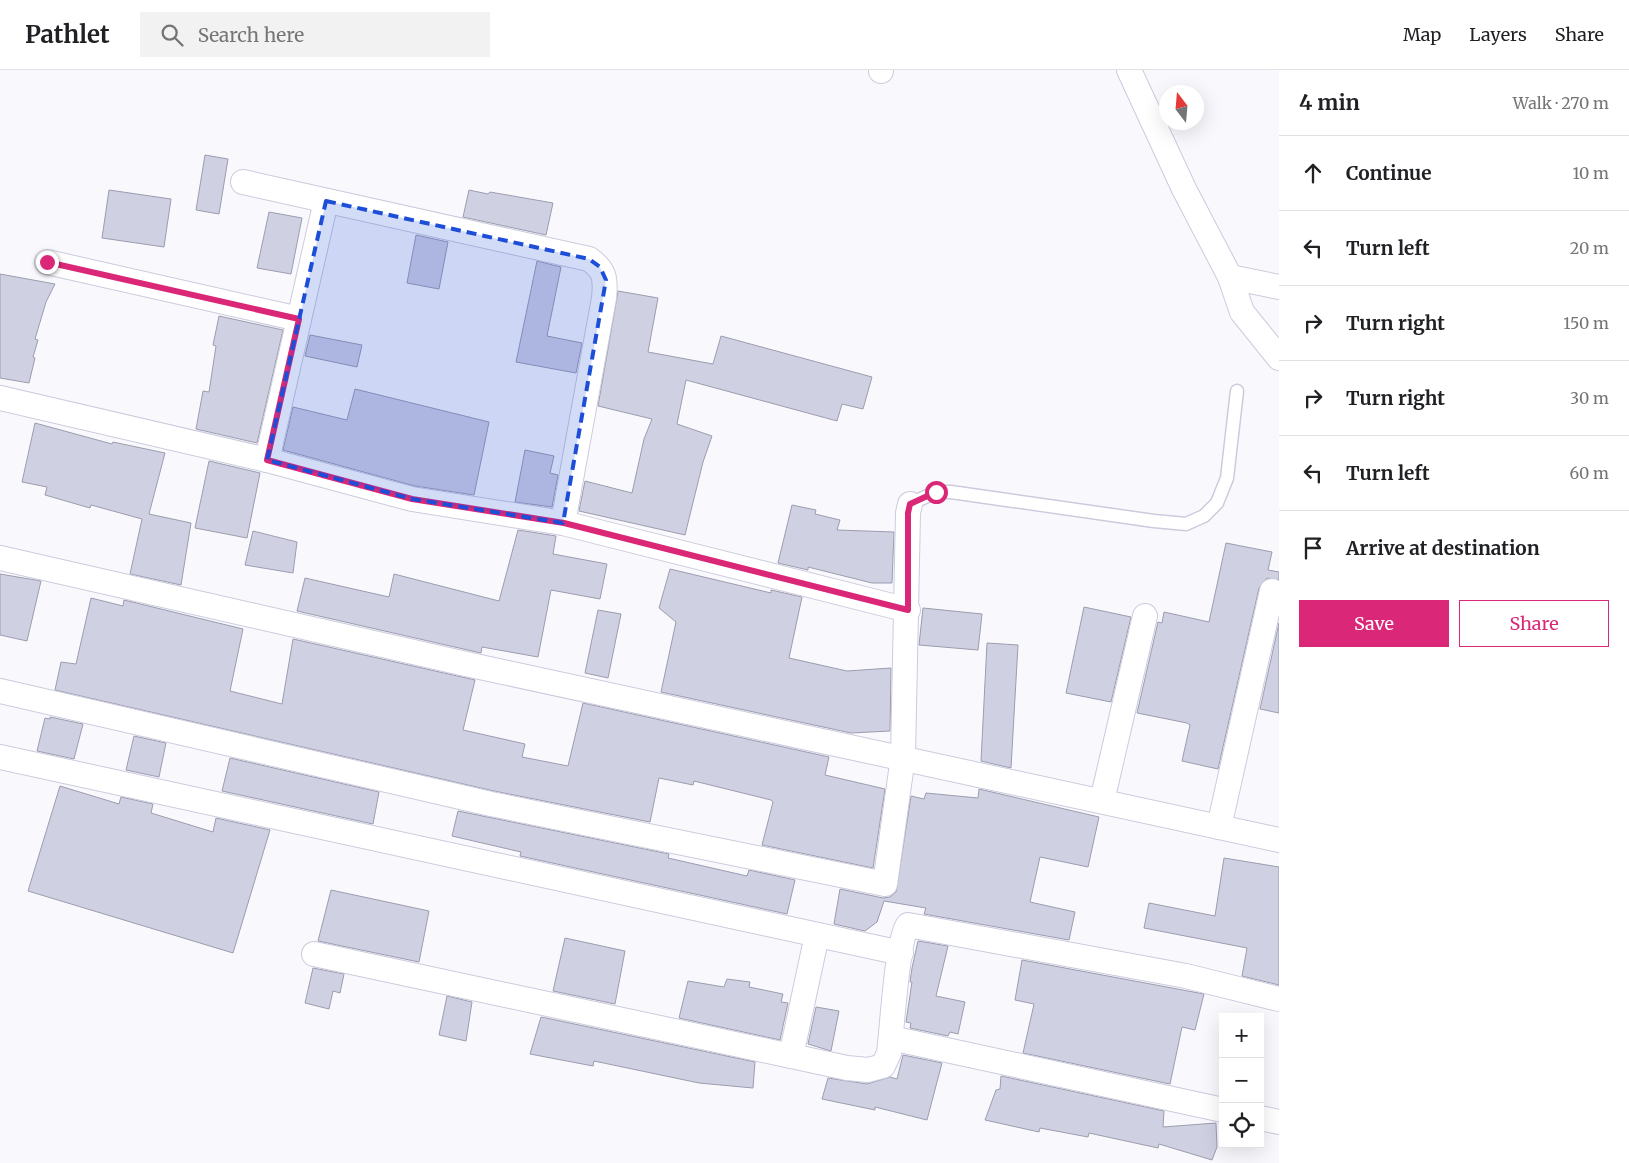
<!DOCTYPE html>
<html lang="en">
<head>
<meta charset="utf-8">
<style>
	body { margin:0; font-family:Merriweather,serif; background:#f2f2f2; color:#202124 }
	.controls { position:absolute; right:15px; bottom:15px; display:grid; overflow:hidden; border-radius:0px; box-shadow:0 5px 20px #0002 }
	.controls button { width:45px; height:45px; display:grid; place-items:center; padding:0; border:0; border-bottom:1px solid #e0e0e0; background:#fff; color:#202124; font:25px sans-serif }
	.compass { position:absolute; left:1159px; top:15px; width:45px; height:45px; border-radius:50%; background:#fff; box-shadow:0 5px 20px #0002; rotate:344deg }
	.stop { position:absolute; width:15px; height:15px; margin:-11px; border:4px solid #db2777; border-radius:50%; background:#fff }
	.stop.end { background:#db2777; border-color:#fff; box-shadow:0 1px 5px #0008 }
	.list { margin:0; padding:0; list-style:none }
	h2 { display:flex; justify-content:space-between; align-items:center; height:65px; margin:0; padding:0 20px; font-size:21px }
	h2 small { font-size:16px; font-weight:400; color:#757577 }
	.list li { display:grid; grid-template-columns:32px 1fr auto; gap:15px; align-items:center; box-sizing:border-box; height:75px; padding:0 20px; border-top:1px solid #e0e0e0 }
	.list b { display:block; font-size:19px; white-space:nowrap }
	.list em { font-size:16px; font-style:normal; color:#757577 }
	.actions { display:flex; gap:10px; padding:15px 20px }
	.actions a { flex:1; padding:11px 0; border:1px solid #db2777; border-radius:0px; text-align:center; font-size:18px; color:#db2777 }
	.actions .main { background:#db2777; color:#fff }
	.icon { flex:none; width:28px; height:28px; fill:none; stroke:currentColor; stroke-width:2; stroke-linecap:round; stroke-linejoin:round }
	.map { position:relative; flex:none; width:1279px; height:1093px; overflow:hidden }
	header { display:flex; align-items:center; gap:30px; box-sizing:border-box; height:70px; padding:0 25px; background:#fff; border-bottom:1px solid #e0e0e0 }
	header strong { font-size:24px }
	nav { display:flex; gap:28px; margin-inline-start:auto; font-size:18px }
	.search { width:350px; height:45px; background:#f2f2f2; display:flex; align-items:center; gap:12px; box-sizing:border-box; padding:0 18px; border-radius:0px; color:#757577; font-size:19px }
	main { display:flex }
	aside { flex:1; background:#fff }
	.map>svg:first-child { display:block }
	.building { fill:#d0d0e3; stroke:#9c9caf }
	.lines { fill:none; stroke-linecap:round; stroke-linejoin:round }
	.service-casing { stroke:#cbcbde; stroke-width:15 }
	.minor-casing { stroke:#cbcbde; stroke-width:26 }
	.service { stroke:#fff; stroke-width:12 }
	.minor { stroke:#fff; stroke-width:24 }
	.route { stroke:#db2777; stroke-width:6 }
	.marked { fill:#1d4ed8; fill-opacity:0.2; stroke:#1d4ed8; stroke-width:4; stroke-dasharray:10 6; stroke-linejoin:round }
</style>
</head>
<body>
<header>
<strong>Pathlet</strong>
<div class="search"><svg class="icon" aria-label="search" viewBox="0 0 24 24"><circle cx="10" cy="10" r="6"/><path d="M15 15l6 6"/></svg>Search here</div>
<nav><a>Map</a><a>Layers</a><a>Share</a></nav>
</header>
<main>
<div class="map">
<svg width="1279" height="1093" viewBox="0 0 1279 1093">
	<rect width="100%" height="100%" fill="#f9f9fd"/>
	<!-- building -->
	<g class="building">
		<polygon points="205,85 228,89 219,144 196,140"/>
		<polygon points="109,120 171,129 164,177 102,168"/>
		<polygon points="469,120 488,124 490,122 553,133 546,165 463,147"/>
		<polygon points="269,142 302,148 291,204 257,198"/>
		<polygon points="416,165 448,172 439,219 407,213"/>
		<polygon points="537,191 561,197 547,266 582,273 576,303 516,292"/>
		<polygon points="0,204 55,214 46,232 35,269 38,270 33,287 35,288 29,313 0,308"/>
		<polygon points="618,221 658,228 648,282 713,294 721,266 872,307 863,339 842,334 837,351 686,310 677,354 712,366 703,392 685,465 579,441 585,411 632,423 644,369 652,349 598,336"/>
		<polygon points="219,246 283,260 257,373 196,359 203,321 209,322 216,276 213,275"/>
		<polygon points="310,265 362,275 357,297 305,286"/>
		<polygon points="355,319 489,352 474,425 415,416 283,380 293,337 347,350"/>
		<polygon points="35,353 112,374 113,372 165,383 149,444 191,453 181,515 130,504 142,449 91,435 90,438 45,425 47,417 22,412"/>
		<polygon points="525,380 554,386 550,403 558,405 552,437 515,432"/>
		<polygon points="209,391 260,403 247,468 195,458"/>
		<polygon points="792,435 816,440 815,444 840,450 837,460 894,462 892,513 872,513 808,497 808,500 778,493"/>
		<polygon points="518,460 556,466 553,484 607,494 600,529 551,520 538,587 482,577 481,583 297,541 305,508 389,527 394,504 499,531"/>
		<polygon points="253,461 297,472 293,503 245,495"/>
		<polygon points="1226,473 1272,482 1268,500 1279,502 1279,510 1267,508 1259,518 1218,699 1182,691 1190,655 1187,653 1137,643 1158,552 1162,553 1164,542 1209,552"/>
		<polygon points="670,499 771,523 771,520 802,527 789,588 847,601 891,598 890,661 851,663 661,622 676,552 659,538"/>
		<polygon points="0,504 41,511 27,571 0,565"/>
		<polygon points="91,528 123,536 124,530 243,559 230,621 282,634 293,569 475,610 463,660 525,674 522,687 568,696 583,633 829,687 825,705 885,719 873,798 762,775 773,732 771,730 694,711 693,715 659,708 650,752 494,721 55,620 61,592 76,594"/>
		<polygon points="1084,537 1131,547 1111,632 1066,623"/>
		<polygon points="923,538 982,544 978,580 919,575"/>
		<polygon points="598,540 621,544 608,608 585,603"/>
		<polygon points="1279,553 1279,643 1260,639"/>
		<polygon points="987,573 1018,575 1011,698 981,691"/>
		<polygon points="50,647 83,654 74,689 37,681 45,648 50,649"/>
		<polygon points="134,666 166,673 159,707 126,700"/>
		<polygon points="230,688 379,722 373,754 222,721"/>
		<polygon points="60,716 119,734 121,727 153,734 151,743 213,762 216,748 270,760 233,883 28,821"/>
		<polygon points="979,719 1099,747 1088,797 1040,787 1030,832 1075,842 1069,870 924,844 926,838 884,831 877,852 865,861 834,854 840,819 883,828 890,827 896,822 911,726 924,729 926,723 978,728"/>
		<polygon points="458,741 669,784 668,788 747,806 749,800 795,810 787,844 520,786 521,782 452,766"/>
		<polygon points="1224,788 1279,797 1279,915 1242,906 1247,878 1144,858 1149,833 1215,846"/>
		<polygon points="331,820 429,841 419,892 318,871"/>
		<polygon points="565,868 625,881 615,934 553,921"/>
		<polygon points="918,871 948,876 936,926 965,932 958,964 950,962 948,966 910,958 911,953 906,952 912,912 910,912 912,898"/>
		<polygon points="1022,890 1204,924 1195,960 1182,957 1170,1014 1023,983 1034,934 1015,930"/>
		<polygon points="313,898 344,904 340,923 333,921 329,939 305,933"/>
		<polygon points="727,909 750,912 749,917 783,924 781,932 788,933 780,970 679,948 688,911 724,917"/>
		<polygon points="447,926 472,932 466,971 439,965"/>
		<polygon points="816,937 839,941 831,981 808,974"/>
		<polygon points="541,947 755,992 753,1018 699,1013 594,991 593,996 530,984"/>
		<polygon points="903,985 942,993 927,1050 875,1037 875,1040 822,1029 828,1008 867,1014 890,1007 897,1009"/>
		<polygon points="1001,1006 1164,1041 1163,1057 1216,1053 1217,1077 1212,1090 1159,1074 1158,1078 1089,1063 1088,1067 1040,1058 1039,1062 985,1050 996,1020 1000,1019"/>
	</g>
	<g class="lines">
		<defs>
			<polyline id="service" points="910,434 936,422 951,422 1154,451 1186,454 1204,446 1217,433 1227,408 1237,321"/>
			<g id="minor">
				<polyline points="1129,0 1184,119 1230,207 1242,242 1279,288"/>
				<polyline points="881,1 881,0"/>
				<path d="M243 112 589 189C605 200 606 209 604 228L563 453"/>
				<polyline points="47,192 299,249"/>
				<polyline points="1230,207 1279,217"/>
				<polyline points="0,328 267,390 412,429 563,453 908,540"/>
				<polyline points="267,390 326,131"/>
				<polyline points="0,488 466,594 1279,770"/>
				<polyline points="0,621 491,734 885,814 903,687 908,443 910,434"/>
				<polyline points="0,687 901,883"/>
				<polyline points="1102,731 1145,546"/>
				<polyline points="1219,757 1272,521"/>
				<path d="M314 884 847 998 868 1000 883 996 889 983C892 960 897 869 908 855L1186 906 1279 929"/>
				<polyline points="891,968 1223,1040"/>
				<polyline points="791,986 817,865"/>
				<polyline points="1260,1048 1279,1052"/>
			</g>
		</defs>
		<!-- service casing -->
		<use href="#service" class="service-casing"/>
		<!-- minor casing -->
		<use href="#minor" class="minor-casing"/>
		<!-- service -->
		<use href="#service" class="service"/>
		<!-- minor -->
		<use href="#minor" class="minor"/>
	</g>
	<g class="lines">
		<!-- route -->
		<polyline class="route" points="47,192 299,249 267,390 412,429 564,453 908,540 908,443 910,434 936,422"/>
	</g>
	<!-- marked area -->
	<path class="marked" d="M326 131 589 189 600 197 606 210 563 453 412 429 267 390Z"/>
</svg>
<div class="controls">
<button>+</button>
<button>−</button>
<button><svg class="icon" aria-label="locate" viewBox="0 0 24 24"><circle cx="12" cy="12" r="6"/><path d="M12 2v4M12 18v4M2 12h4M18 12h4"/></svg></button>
</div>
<svg class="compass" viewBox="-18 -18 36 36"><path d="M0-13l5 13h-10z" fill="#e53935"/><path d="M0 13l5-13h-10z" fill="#757577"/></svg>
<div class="stop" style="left:936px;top:422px"></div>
<div class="stop end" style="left:47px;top:192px"></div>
</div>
<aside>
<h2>4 min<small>Walk · 270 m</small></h2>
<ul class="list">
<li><svg class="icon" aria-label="ahead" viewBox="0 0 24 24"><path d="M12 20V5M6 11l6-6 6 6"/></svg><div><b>Continue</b></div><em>10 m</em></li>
<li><svg class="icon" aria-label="left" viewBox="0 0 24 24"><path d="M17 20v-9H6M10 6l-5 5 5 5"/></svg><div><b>Turn left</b></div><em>20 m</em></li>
<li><svg class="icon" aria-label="right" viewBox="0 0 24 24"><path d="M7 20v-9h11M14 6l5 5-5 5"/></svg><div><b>Turn right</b></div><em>150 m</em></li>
<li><svg class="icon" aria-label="right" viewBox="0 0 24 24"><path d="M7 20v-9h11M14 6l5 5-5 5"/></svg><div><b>Turn right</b></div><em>30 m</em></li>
<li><svg class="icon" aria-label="left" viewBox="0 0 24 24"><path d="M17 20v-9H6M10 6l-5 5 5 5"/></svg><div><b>Turn left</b></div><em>60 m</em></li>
<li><svg class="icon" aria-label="arrive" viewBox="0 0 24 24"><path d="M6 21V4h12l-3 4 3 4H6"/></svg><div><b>Arrive at destination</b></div></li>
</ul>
<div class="actions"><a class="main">Save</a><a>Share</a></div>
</aside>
</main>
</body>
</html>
